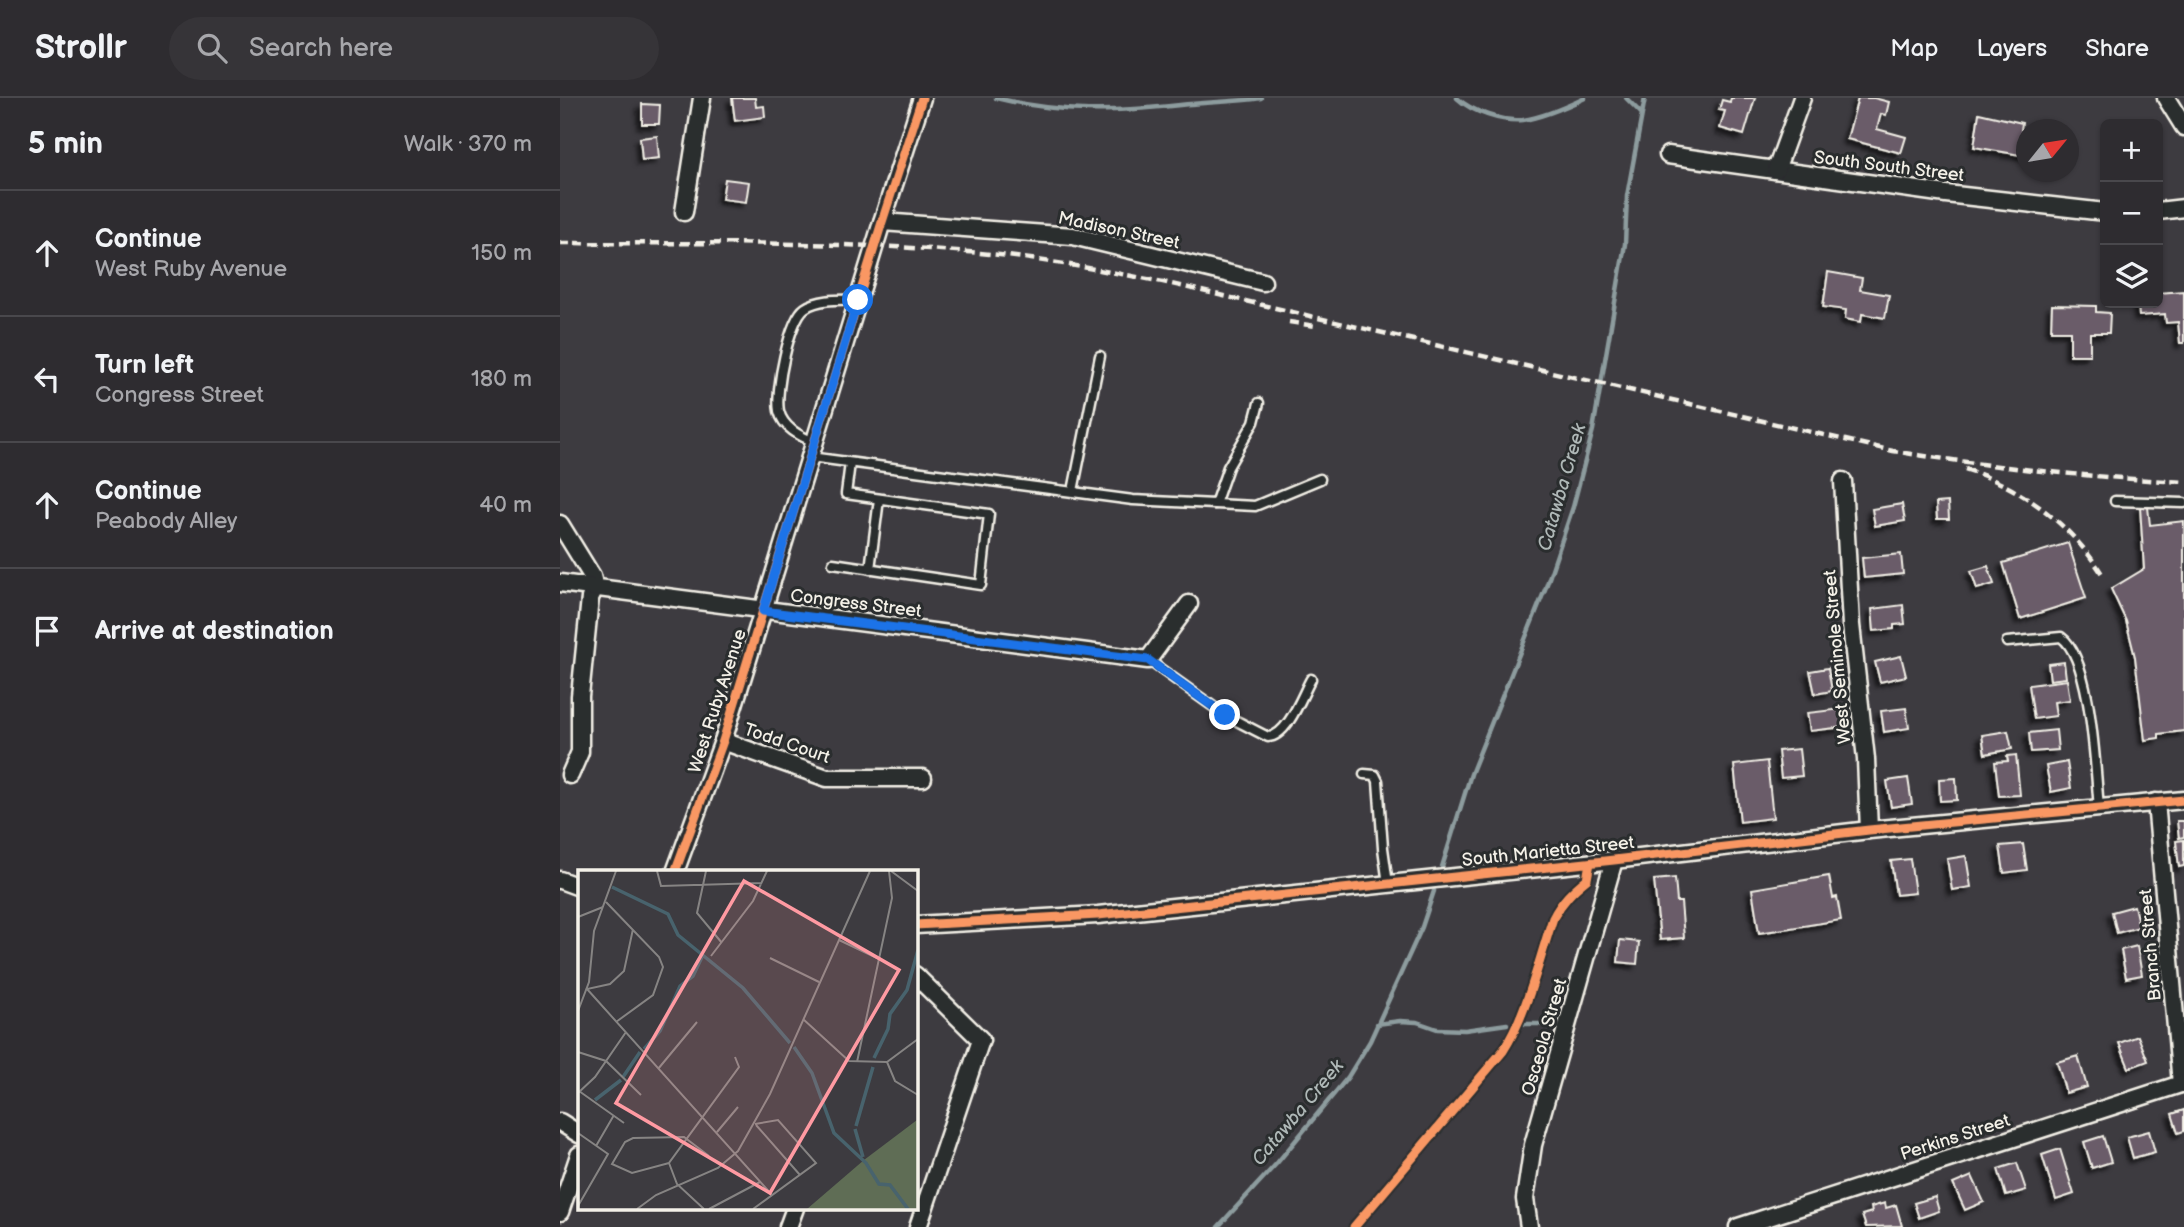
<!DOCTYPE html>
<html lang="en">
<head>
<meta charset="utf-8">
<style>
	body { margin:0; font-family:"Balsamiq Sans",sans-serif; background:#363438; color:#f1f3f6 }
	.controls { position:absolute; right:21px; top:21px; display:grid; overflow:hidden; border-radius:10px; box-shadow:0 2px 5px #0004 }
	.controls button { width:63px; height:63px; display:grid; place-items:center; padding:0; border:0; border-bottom:2px solid #49484c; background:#2e2c30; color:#f1f3f6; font:35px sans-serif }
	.compass { position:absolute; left:1456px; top:21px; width:63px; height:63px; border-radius:50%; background:#2e2c30; box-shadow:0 2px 5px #0004; rotate:60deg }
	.stop { position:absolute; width:21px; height:21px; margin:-16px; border:5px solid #1a73e8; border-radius:50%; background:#fff }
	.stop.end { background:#1a73e8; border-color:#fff; box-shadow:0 2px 7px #0008 }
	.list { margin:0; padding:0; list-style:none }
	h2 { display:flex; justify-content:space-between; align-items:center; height:91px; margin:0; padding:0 28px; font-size:30px }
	h2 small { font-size:23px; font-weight:400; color:#a7a7ab }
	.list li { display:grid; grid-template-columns:46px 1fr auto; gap:21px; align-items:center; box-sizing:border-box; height:126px; padding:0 28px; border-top:2px solid #49484c }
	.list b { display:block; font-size:26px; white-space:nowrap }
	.list p { margin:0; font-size:23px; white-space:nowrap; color:#a7a7ab }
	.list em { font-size:23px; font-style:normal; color:#a7a7ab }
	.icon { flex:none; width:38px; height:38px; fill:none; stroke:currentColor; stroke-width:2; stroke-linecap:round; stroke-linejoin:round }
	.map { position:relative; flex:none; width:1624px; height:1129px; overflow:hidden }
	header { display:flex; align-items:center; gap:42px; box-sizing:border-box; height:98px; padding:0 35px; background:#2e2c30; border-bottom:2px solid #49484c }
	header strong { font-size:33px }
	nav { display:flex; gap:38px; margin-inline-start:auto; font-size:24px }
	.search { width:490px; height:63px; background:#363438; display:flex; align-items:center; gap:18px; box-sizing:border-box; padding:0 24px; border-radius:38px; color:#a7a7ab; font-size:26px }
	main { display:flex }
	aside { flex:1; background:#2e2c30 }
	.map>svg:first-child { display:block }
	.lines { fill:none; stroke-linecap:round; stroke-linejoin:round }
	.stream { stroke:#8d9c9e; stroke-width:4.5 }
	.building { fill:#6a5c69; stroke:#f4f1e8; stroke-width:2; filter:url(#shadow) }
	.service-casing { stroke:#f4f1e8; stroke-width:13 }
	.minor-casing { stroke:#f4f1e8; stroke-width:21 }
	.service { stroke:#2a2d2e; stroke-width:8 }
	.minor { stroke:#2a2d2e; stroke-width:16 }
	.rail { stroke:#f4f1e8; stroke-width:4.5; stroke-dasharray:10 5; stroke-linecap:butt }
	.cycleway-casing { stroke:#2a2d2e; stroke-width:13 }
	.cycleway { stroke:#f99763; stroke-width:9 }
	.route { stroke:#1a73e8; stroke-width:9 }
	.labels { text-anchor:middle; stroke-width:6; stroke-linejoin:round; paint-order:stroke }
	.street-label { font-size:18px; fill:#f4f1e8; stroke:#2a2d2e }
	.water-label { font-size:19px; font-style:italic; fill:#afb8b7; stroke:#2a2d2e }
	.inset-river { fill:none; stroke:#48636d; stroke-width:3.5 }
	.inset-road { fill:none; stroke:#868483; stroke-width:2 }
	.view { fill:#ff9aa2; fill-opacity:0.15; stroke:#ff9aa2; stroke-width:3.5 }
	.inset-edge { fill:none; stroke:#f4f1e8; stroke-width:3.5 }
</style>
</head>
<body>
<header>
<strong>Strollr</strong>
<div class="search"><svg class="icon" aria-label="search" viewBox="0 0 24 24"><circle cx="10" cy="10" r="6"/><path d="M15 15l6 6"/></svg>Search here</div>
<nav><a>Map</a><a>Layers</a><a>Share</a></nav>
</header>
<main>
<aside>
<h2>5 min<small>Walk · 370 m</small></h2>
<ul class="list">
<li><svg class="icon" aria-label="ahead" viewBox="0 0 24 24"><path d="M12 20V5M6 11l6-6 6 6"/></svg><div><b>Continue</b><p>West Ruby Avenue</p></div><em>150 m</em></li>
<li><svg class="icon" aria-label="left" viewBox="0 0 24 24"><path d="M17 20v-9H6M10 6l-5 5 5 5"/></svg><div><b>Turn left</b><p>Congress Street</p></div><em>180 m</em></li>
<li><svg class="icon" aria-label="ahead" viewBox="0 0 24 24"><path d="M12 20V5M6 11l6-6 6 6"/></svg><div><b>Continue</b><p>Peabody Alley</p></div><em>40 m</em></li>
<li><svg class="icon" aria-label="arrive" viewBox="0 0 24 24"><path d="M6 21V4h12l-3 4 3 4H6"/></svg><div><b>Arrive at destination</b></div></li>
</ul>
</aside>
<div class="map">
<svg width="1624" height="1129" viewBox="0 0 1624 1129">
	<defs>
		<filter id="shadow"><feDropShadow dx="-4.5" dy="4.5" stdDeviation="2" flood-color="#0009"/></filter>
	</defs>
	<rect width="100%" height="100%" fill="#3d3b40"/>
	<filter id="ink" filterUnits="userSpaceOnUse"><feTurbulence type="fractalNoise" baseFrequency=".0143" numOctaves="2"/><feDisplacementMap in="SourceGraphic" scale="14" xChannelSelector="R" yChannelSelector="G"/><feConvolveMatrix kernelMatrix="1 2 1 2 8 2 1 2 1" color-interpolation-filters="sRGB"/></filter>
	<g filter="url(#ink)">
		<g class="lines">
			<!-- stream -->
			<g class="stream">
				<path d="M436 0C501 16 555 14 620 7 647 4 674 4 701 0"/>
				<path d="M897 0C912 14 942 24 963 22 984 19 1006 9 1025 0"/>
				<polyline points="1066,0 1081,15"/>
				<polyline points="882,769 911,676 986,489 1013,409 1033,332 1065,146 1067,98 1085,0"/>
				<polyline points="817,926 840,923 857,924 877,931 905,932 947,926"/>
				<polyline points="965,926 979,926 999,930"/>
				<polyline points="658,1129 717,1065 788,979 810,943 862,829 874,793"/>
			</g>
		</g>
		<!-- building -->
		<g class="building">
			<polygon points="172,0 195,0 196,9 204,8 205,19 175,23"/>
			<polygon points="1171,0 1195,0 1184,37 1160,30 1165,13 1159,12 1162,2 1170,4"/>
			<polygon points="1298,0 1314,0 1329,4 1326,17 1321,16 1317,31 1346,39 1341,55 1287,41"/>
			<polygon points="82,6 100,7 99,26 82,26"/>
			<polygon points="1419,15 1462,25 1461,32 1466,33 1466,58 1414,49"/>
			<polygon points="97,38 99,60 82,62 80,40"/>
			<polygon points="165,81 189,84 186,104 162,101"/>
			<polygon points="1268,174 1302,180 1300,192 1329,197 1325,220 1302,216 1301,224 1285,221 1286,212 1263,209"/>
			<polygon points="1624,193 1624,245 1620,245 1618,224 1606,225 1605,216 1579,218 1578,205 1598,205 1598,195"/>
			<polygon points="1492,207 1536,208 1536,214 1550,215 1549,235 1530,235 1530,257 1510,257 1510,233 1491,233"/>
			<polygon points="1388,404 1389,421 1377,421 1376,405"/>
			<polygon points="1342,406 1345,423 1315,428 1312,411"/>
			<polygon points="1580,409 1588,409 1590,427 1624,423 1624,633 1599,636 1599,640 1585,642 1575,559 1566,523 1551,491 1584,471"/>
			<polygon points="1508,445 1526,500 1460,521 1443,465"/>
			<polygon points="1341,456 1343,476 1304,480 1302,460"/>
			<polygon points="1428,468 1434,486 1417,491 1411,473"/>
			<polygon points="1343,507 1345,526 1334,527 1334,531 1314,533 1312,511"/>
			<polygon points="1341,558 1346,578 1320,584 1315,564"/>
			<polygon points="1504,564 1506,580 1490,582 1488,566"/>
			<polygon points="1268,570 1272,593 1255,596 1250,573"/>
			<polygon points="1507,582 1510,602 1494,604 1496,618 1474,621 1469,587"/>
			<polygon points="1346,610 1349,630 1324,634 1321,613"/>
			<polygon points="1282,611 1284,629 1250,633 1247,615"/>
			<polygon points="1496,632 1498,652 1471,654 1469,635"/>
			<polygon points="1448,633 1452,651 1425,656 1422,637"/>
			<polygon points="1239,651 1242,678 1221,680 1218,653"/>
			<polygon points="1456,657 1460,697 1439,698 1435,664 1448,663 1447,658"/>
			<polygon points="1207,663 1213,720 1180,724 1174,667"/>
			<polygon points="1507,664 1511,690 1491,694 1486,668"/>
			<polygon points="1348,680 1352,706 1331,709 1327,683"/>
			<polygon points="1396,680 1397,702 1380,703 1379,681"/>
			<polygon points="1617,723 1624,723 1624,739 1619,740"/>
			<polygon points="1624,742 1624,768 1619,769 1616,743"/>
			<polygon points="1463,746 1467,772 1444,775 1440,748"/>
			<polygon points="1406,758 1411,789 1392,792 1387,761"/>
			<polygon points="1350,761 1355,795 1336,797 1331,763"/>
			<polygon points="1269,778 1273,800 1277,799 1281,822 1199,835 1192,791"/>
			<polygon points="1115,780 1117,804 1121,804 1124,840 1100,842 1094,782"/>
			<polygon points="1574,808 1579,829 1557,835 1552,814"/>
			<polygon points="1060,842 1079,844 1077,866 1058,864"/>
			<polygon points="1577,848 1582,877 1566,880 1561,852"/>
			<polygon points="1578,938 1588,963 1569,970 1559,945"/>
			<polygon points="1518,958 1527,989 1506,995 1497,964"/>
			<polygon points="1624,1012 1624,1033 1618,1035 1612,1016"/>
			<polygon points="1589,1033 1595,1054 1573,1060 1567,1039"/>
			<polygon points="1543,1038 1551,1064 1532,1070 1524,1044"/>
			<polygon points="1500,1051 1514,1096 1496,1102 1482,1057"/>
			<polygon points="1457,1065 1466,1092 1446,1098 1438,1071"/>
			<polygon points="1412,1078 1424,1104 1405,1112 1393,1086"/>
			<polygon points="1375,1099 1379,1113 1359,1120 1354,1105"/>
			<polygon points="1325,1105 1326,1110 1336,1107 1342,1128 1306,1129 1302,1117 1312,1114 1311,1109"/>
		</g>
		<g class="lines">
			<defs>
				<g id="service">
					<path d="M254 344C240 338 223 330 219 313 215 294 229 221 245 210 260 200 281 202 298 202"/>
					<polyline points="250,359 573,402 695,408 760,381"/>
					<polyline points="513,393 540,258"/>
					<polyline points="1555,403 1624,405"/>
					<polyline points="655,406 668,369 694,324 699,305"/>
					<polyline points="273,465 421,487 429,416 286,396 290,365"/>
					<polyline points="310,471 319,401"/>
					<path d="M1447 544 1501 539C1532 561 1535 671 1539 710"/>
					<path d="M588 562 665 617 708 639C728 638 742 597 751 581"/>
					<polyline points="804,676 815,677 818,683 823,750 828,786"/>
				</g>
				<g id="minor">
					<polyline points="1606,0 1624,29"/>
					<polyline points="1108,57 1386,96 1545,114"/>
					<polyline points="1216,72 1242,0"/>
					<polyline points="1598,113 1624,110"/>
					<polyline points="124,114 142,0"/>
					<polyline points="322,124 513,138 703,184"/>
					<polyline points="1283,383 1291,527 1306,661 1309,732"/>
					<polyline points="0,426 32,478 35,490 30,500 20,598 20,654 10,677"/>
					<polyline points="0,485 588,562 629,506"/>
					<polyline points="163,643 267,680 363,680"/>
					<polyline points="1596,704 1621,986"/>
					<polyline points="115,774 163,643 322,124 362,0"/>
					<polyline points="0,782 19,789"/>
					<polyline points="355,827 538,817 1054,762 1309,732 1624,702"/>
					<polyline points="355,877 421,942 358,1129"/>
					<polyline points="0,1024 19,1036"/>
					<polyline points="0,1114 19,1057"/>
					<polyline points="228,1129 235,1110"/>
					<polyline points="969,1129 965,1101 973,1047 1054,762"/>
					<polyline points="1178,1129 1624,985"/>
				</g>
			</defs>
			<!-- service casing -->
			<use href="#service" class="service-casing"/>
			<!-- minor casing -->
			<use href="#minor" class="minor-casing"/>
			<!-- service -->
			<use href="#service" class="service"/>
			<!-- minor -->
			<use href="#minor" class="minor"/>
			<!-- rail -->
			<g class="rail">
				<path d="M0 145C143 146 288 142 430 156 488 162 546 173 603 184L1333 353C1431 369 1526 379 1624 384"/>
				<polyline points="729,224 756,228"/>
				<path d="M1405 371C1462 389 1512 427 1544 479"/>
			</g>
			<defs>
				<g id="cycleway">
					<polyline points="115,774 163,643 322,124 362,0"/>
					<polyline points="355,827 538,817 1054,762 1309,732 1624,702"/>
					<path d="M794 1129 943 953C967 916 979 862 993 820 1002 803 1012 793 1027 781L1030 765"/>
				</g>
			</defs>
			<!-- cycleway casing -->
			<use href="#cycleway" class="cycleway-casing"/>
			<!-- cycleway -->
			<use href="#cycleway" class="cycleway"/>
		</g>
	</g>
	<g class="lines" filter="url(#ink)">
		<!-- route -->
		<polyline class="route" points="298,202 203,513 588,562 665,617"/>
	</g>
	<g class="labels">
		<!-- street labels -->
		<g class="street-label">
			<text transform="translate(1329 68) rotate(7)" y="6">South South Street</text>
			<text transform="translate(559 132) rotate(12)" y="6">Madison Street</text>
			<text transform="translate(296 505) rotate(7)" y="6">Congress Street</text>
			<text transform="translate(1277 559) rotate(-95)" y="6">West Seminole Street</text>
			<text transform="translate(157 603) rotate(-72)" y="6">West Ruby Avenue</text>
			<text transform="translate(227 645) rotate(19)" y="6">Todd Court</text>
			<text transform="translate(988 753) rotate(-6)" y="6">South Marietta Street</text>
			<text transform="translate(1590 847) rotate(-95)" y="6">Branch Street</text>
			<text transform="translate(984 939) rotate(-74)" y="6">Osceola Street</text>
			<text transform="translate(1395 1039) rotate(-18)" y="6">Perkins Street</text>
		</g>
		<!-- water labels -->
		<g class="water-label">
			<text transform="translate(1001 389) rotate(-74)" y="7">Catawba Creek</text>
			<text transform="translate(737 1014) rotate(-50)" y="7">Catawba Creek</text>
		</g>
	</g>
	<!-- overview -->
	<g transform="translate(18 772)">
		<rect width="340" height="340" fill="#3d3b40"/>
		<path d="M339 250V339H229L286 290Z" fill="#5f6d55"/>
		<path class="inset-river" d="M34 17 90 44 100 65 165 118 212 173M216 177 234 203 256 263 288 293 301 314 312 315 330 339M66 179 82 161 102 116 115 106 124 87M296 188 310 159 312 144 329 120 340 80M45 207 62 182M17 230 43 210M278 256 295 197M277 259 285 287"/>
		<path class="inset-road" d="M79 1 83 16 184 13M128 1 119 43 144 73M313 1 340 21M28 32 81 87 85 97 75 125 38 152M0 47 25 37M55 59 46 101 32 114 9 119 194 325M261 70 301 89M133 86 175 31 189 1M192 88 241 112M0 141 11 112 16 61 38 1M225 149 271 191 309 192 340 169M0 182 28 191 63 225M279 192 314 28 311 1M309 192 317 211 340 225M80 199 119 152M1 221 46 253M0 223 17 207 48 162M178 255 222 305M139 262 160 237M0 263 30 284 0 336M18 276 36 245M91 293 54 303 34 294 47 272 55 268 106 267 131 286M59 339 78 325 140 298 160 281 192 224 292 1M126 339 99 314 91 293 161 197 157 187M131 339 182 312M175 339 238 293 200 250 177 254"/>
		<path class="view" d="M166 11 321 100 192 323 38 233Z"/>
		<rect width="340" height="340" class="inset-edge"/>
	</g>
</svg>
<div class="controls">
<button>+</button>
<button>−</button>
<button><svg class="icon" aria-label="layers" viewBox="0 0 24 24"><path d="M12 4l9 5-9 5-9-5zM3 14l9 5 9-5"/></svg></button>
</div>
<svg class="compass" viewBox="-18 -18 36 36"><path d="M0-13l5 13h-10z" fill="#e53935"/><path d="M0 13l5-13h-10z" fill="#a7a7ab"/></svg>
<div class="stop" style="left:298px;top:202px"></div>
<div class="stop end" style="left:665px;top:617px"></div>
</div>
</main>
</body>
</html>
